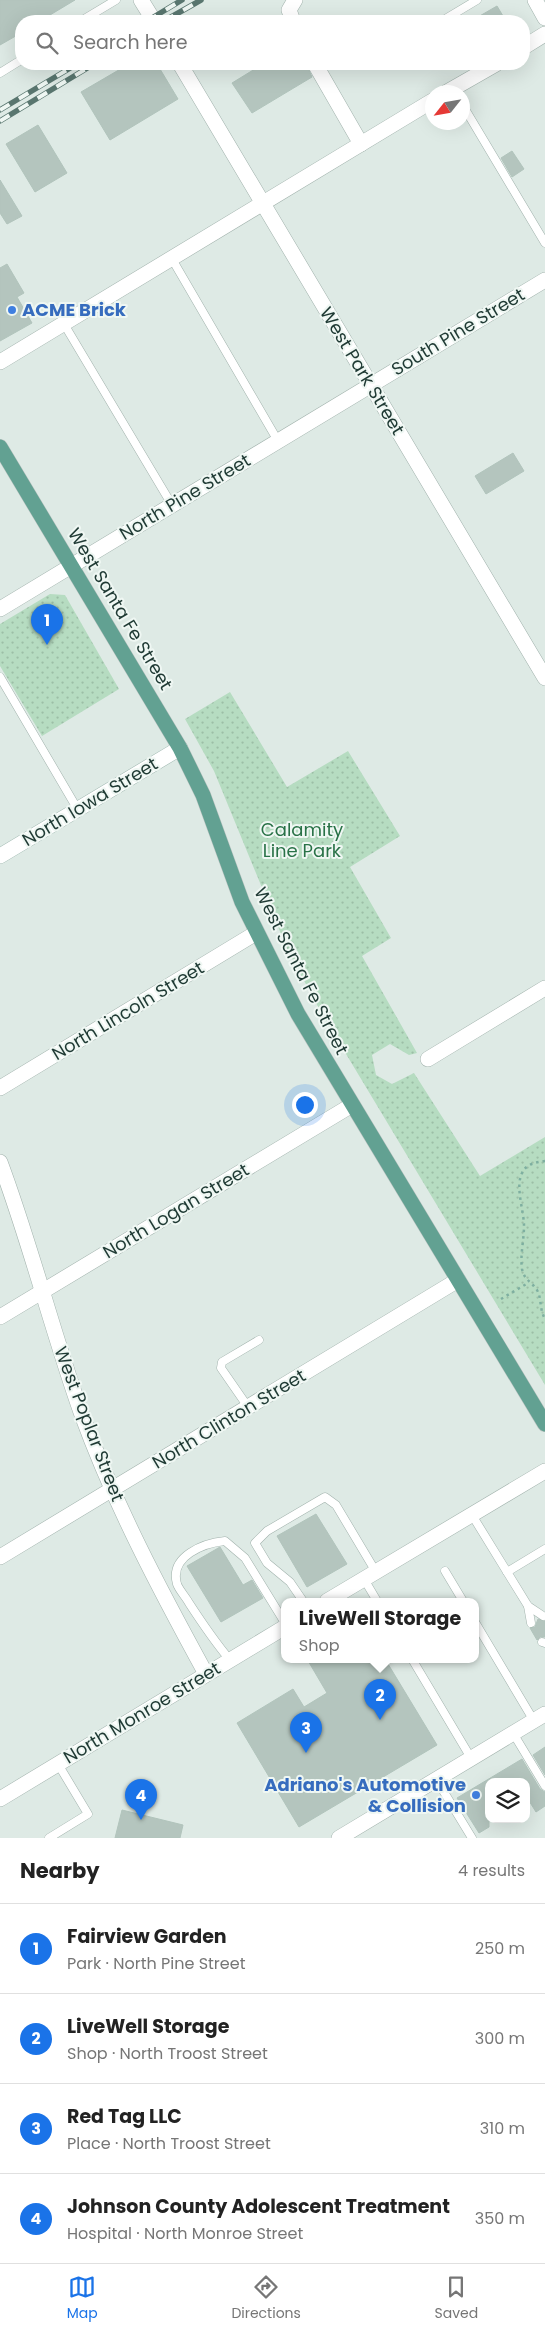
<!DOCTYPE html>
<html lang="en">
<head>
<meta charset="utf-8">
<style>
	body { margin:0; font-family:Poppins,sans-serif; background:#f2f2f2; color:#222 }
	.controls { position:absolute; right:15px; bottom:15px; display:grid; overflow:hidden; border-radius:10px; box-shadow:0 5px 20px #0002 }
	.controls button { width:45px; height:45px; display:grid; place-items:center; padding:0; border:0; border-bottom:1px solid #e0e0e0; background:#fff; color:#222; font:25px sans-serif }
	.compass { position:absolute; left:425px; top:85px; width:45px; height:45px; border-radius:50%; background:#fff; box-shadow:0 5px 20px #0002; rotate:239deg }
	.you { position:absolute; left:304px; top:1104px; width:18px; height:18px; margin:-12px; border:4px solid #fff; border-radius:50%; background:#1a73e8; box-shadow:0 0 0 8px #1a73e833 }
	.badge { display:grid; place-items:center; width:32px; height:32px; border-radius:50%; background:#1a73e8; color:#fff; font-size:16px; font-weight:700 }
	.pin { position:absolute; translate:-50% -41px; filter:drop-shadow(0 1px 2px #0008) }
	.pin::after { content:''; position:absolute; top:26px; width:18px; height:15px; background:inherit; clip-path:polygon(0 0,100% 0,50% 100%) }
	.popup { position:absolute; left:281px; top:1598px; width:198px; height:65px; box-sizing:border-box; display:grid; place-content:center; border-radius:10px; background:#fff; filter:drop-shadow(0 1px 4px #0005); font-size:16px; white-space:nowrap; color:#767676 }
	.popup b { font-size:19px; color:#222 }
	.popup::after { content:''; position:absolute; left:50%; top:100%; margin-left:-10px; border:10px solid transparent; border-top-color:#fff }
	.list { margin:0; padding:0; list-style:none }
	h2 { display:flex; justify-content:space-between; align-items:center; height:65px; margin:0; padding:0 20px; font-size:21px }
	h2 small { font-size:16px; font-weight:400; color:#767676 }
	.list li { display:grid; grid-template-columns:32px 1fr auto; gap:15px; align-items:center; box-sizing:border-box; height:90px; padding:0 20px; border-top:1px solid #e0e0e0 }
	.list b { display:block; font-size:19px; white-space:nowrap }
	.list p { margin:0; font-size:16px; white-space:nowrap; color:#767676 }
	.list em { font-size:16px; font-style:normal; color:#767676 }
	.icon { flex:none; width:28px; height:28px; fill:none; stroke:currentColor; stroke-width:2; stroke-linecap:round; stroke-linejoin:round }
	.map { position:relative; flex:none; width:545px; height:1838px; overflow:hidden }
	.search { position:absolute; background:#fff; box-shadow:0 5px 20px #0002; left:15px; right:15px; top:15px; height:55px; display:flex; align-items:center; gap:12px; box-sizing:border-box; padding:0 18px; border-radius:20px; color:#767676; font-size:19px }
	.sheet { height:425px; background:#fff }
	nav { display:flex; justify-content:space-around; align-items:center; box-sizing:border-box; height:70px; border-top:1px solid #e0e0e0; background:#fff; font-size:14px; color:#767676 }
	nav a { display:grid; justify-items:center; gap:2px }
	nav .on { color:#1a73e8 }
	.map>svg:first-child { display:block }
	.park { fill:url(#park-dots) }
	.building { fill:#b4c5be; stroke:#b1c4bc }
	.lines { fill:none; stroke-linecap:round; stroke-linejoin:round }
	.lane-casing { stroke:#a1b2ac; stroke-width:9 }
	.street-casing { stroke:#a1b2ac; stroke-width:16 }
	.secondary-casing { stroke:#9db6ae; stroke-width:16 }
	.primary-casing { stroke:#bcc4c2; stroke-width:16 }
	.path { stroke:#7eafa0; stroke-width:2.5; stroke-dasharray:2.5 4; stroke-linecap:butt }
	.lane { stroke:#fff; stroke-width:8 }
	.street { stroke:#fff; stroke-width:15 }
	.secondary { stroke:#fff; stroke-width:15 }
	.primary { stroke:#62a192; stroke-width:15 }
	.rail-casing { stroke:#59766f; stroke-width:5.5 }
	.rail { stroke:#eff7f3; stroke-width:4; stroke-dasharray:11; stroke-linecap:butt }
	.shop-dot { fill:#3f7fe0; stroke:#eff7f3; stroke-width:2 }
	.labels { text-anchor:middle; stroke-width:4; stroke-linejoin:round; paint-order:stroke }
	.shop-label { font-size:18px; font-weight:bold; fill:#366cbe; stroke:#eff7f3; text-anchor:start }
	.street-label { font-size:18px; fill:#1f3a34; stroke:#eff7f3 }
	.park-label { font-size:18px; fill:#297247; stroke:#eff7f3 }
</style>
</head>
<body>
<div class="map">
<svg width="545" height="1838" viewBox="0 0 545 1838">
	<defs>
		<pattern id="park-dots" width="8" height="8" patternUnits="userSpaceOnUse" patternTransform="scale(1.25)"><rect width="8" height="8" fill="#b6dcc1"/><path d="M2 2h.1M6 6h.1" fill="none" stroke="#9cbea6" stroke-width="1.8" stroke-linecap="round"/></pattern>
	</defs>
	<rect width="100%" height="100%" fill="#deeae5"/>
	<!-- park -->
	<g class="park">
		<polygon points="50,594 65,595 119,689 42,736 0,666 0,624"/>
		<polygon points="230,692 287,787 348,751 400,836 350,867 391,938 362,956 417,1053 409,1055 390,1044 372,1055 376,1075 392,1084 414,1073 480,1176 545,1137 545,1385 322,1014 288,951 214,771 185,719"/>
	</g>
	<!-- building -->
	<g class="building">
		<polygon points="0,0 75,0 40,21 21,21 21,33 0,45"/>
		<polygon points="497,6 506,21 471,21"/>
		<polygon points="129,64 157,64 178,99 110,140 81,92"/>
		<polygon points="263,64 306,64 312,77 252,113 232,83"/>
		<polygon points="38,125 67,173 35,192 6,144"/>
		<polygon points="512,151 524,169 512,177 501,158"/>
		<polygon points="0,180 22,216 7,224 0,213"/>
		<polygon points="7,264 24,293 17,297 32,323 0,341 0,268"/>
		<polygon points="513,453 524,471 486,494 475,476"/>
		<polygon points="316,1514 347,1564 307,1587 277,1536"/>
		<polygon points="220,1547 243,1585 252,1580 263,1598 221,1622 187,1566"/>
		<polygon points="538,1619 545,1621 545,1637 540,1637 537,1640 530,1628 535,1627"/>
		<polygon points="307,1659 385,1659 437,1745 299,1827 237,1723 293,1689 304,1707 327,1693"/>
		<polygon points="545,1747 545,1775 533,1755"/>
		<polygon points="522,1759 540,1789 545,1792 545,1806 536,1812 526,1796 526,1782 489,1782 489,1827 479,1833 457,1798"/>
		<polygon points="122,1810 183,1825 180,1838 115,1838"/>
	</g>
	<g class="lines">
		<defs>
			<g id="lane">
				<polyline points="81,21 116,0"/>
				<polyline points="442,21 477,0"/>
				<polyline points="0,73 21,60"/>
				<polyline points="462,104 545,243"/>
				<polyline points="172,259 278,441"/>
				<polyline points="64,324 172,505"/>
				<polyline points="0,677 78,810"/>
				<polyline points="248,1407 221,1368 222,1362 259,1340"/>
				<polyline points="472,1515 528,1606 543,1616"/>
				<polyline points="445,1571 463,1601"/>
				<polyline points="507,1572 545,1549"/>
				<polyline points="364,1579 377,1601"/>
				<polyline points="303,1601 290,1582 267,1563 255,1543 267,1531 325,1497 336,1505 376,1572"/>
				<polyline points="528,1606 531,1623"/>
				<polyline points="475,1622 534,1721"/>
				<polyline points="542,1642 545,1643"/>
				<polyline points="412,1659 471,1758"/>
				<path d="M230 1660C215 1642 202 1623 189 1603 186 1597 179 1590 177 1584 169 1556 204 1543 225 1541L245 1558 285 1623"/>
				<polyline points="513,1733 545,1786"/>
				<polyline points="436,1779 472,1838"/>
				<polyline points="49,1838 88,1814 58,1764"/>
			</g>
			<g id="street">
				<polyline points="141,0 154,21"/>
				<polyline points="535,0 545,18"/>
				<polyline points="293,21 289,10 295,0"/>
				<polyline points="524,47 545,34"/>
				<polyline points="180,64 545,678"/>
				<polyline points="315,64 361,144"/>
				<polyline points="447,92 496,64"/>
				<polyline points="0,362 432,101"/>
				<polyline points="0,609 545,280"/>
				<polyline points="428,1059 545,988"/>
				<polyline points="0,1088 256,933"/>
				<path d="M0 1162C31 1245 52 1331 82 1415 115 1505 160 1590 206 1674"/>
				<polyline points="0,1317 352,1105"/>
				<polyline points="0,1557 458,1280"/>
				<polyline points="327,1601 545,1471"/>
				<polyline points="0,1799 285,1627"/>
				<polyline points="339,1838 545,1714"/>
			</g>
			<polyline id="secondary" points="0,856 180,748"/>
			<polyline id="primary" points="0,447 180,748 203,795 242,902 298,1014 545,1424"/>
		</defs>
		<!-- lane casing -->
		<use href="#lane" class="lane-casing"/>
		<!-- street casing -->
		<use href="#street" class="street-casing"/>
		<!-- secondary casing -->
		<use href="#secondary" class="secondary-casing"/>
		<!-- primary casing -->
		<use href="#primary" class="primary-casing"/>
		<!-- path -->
		<g class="path">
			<path d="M545 1161C536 1162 526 1164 522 1173 515 1187 524 1211 524 1226 524 1240 520 1255 522 1269 524 1280 532 1282 537 1290 542 1299 539 1308 545 1319"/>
			<polyline points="501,1299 528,1283"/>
		</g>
		<!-- lane -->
		<use href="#lane" class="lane"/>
		<!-- street -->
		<use href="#street" class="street"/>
		<!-- secondary -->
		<use href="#secondary" class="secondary"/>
		<!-- primary -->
		<use href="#primary" class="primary"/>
		<defs>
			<g id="rail">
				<polyline points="147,21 182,0"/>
				<polyline points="164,21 201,0"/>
				<polyline points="0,110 77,64"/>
				<polyline points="0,121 94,64"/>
			</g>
		</defs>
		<!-- rail casing -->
		<use href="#rail" class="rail-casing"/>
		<!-- rail -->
		<use href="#rail" class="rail"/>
	</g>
	<!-- markers -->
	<g class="shop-dot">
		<circle cx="12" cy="310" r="5"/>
		<circle cx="476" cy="1795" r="5"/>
	</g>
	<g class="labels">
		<!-- shop labels -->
		<g class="shop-label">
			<text x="22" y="316">ACME Brick</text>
			<text x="466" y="1791" text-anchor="end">Adriano's Automotive<tspan x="466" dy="21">&amp; Collision</tspan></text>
		</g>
		<!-- street labels -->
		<g class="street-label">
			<text transform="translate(458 332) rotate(-31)" y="6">South Pine Street</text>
			<text transform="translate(362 371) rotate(59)" y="6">West Park Street</text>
			<text transform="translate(185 497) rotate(-31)" y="6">North Pine Street</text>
			<text transform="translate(120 609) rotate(59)" y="6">West Santa Fe Street</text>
			<text transform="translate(90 802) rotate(-31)" y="6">North Iowa Street</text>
			<text transform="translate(301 971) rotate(63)" y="6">West Santa Fe Street</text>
			<text transform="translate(128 1011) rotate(-31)" y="6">North Lincoln Street</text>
			<text transform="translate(176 1211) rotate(-31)" y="6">North Logan Street</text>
			<text transform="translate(229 1419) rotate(-31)" y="6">North Clinton Street</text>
			<text transform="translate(89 1424) rotate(69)" y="6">West Poplar Street</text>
			<text transform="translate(142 1713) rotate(-31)" y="6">North Monroe Street</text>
		</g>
		<!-- park labels -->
		<g class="park-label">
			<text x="302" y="836">Calamity<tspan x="302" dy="21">Line Park</tspan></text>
		</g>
	</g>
</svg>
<div class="controls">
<button><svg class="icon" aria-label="layers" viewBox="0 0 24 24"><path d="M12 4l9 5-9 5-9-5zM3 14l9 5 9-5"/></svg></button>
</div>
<svg class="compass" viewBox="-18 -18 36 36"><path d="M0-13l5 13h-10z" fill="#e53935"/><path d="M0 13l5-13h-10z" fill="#767676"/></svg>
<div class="you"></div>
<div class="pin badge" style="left:47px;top:645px">1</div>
<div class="pin badge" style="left:380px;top:1720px">2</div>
<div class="popup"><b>LiveWell Storage</b>Shop</div>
<div class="pin badge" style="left:306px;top:1753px">3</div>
<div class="pin badge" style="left:141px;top:1820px">4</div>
<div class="search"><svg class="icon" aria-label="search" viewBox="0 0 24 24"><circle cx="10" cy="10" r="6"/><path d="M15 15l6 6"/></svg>Search here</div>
</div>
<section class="sheet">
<h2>Nearby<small>4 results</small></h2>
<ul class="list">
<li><span class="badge">1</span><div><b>Fairview Garden</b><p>Park · North Pine Street</p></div><em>250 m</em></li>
<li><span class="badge">2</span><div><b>LiveWell Storage</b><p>Shop · North Troost Street</p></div><em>300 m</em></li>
<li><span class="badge">3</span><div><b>Red Tag LLC</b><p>Place · North Troost Street</p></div><em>310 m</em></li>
<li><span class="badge">4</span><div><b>Johnson County Adolescent Treatment</b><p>Hospital · North Monroe Street</p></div><em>350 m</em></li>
</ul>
</section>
<nav>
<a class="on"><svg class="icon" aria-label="map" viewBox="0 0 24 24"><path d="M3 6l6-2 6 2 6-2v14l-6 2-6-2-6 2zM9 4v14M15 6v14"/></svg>Map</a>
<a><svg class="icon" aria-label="directions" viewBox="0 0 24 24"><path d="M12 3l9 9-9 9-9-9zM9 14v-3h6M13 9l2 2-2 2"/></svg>Directions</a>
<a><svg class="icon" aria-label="saved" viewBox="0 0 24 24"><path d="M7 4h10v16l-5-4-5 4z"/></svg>Saved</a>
</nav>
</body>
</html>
